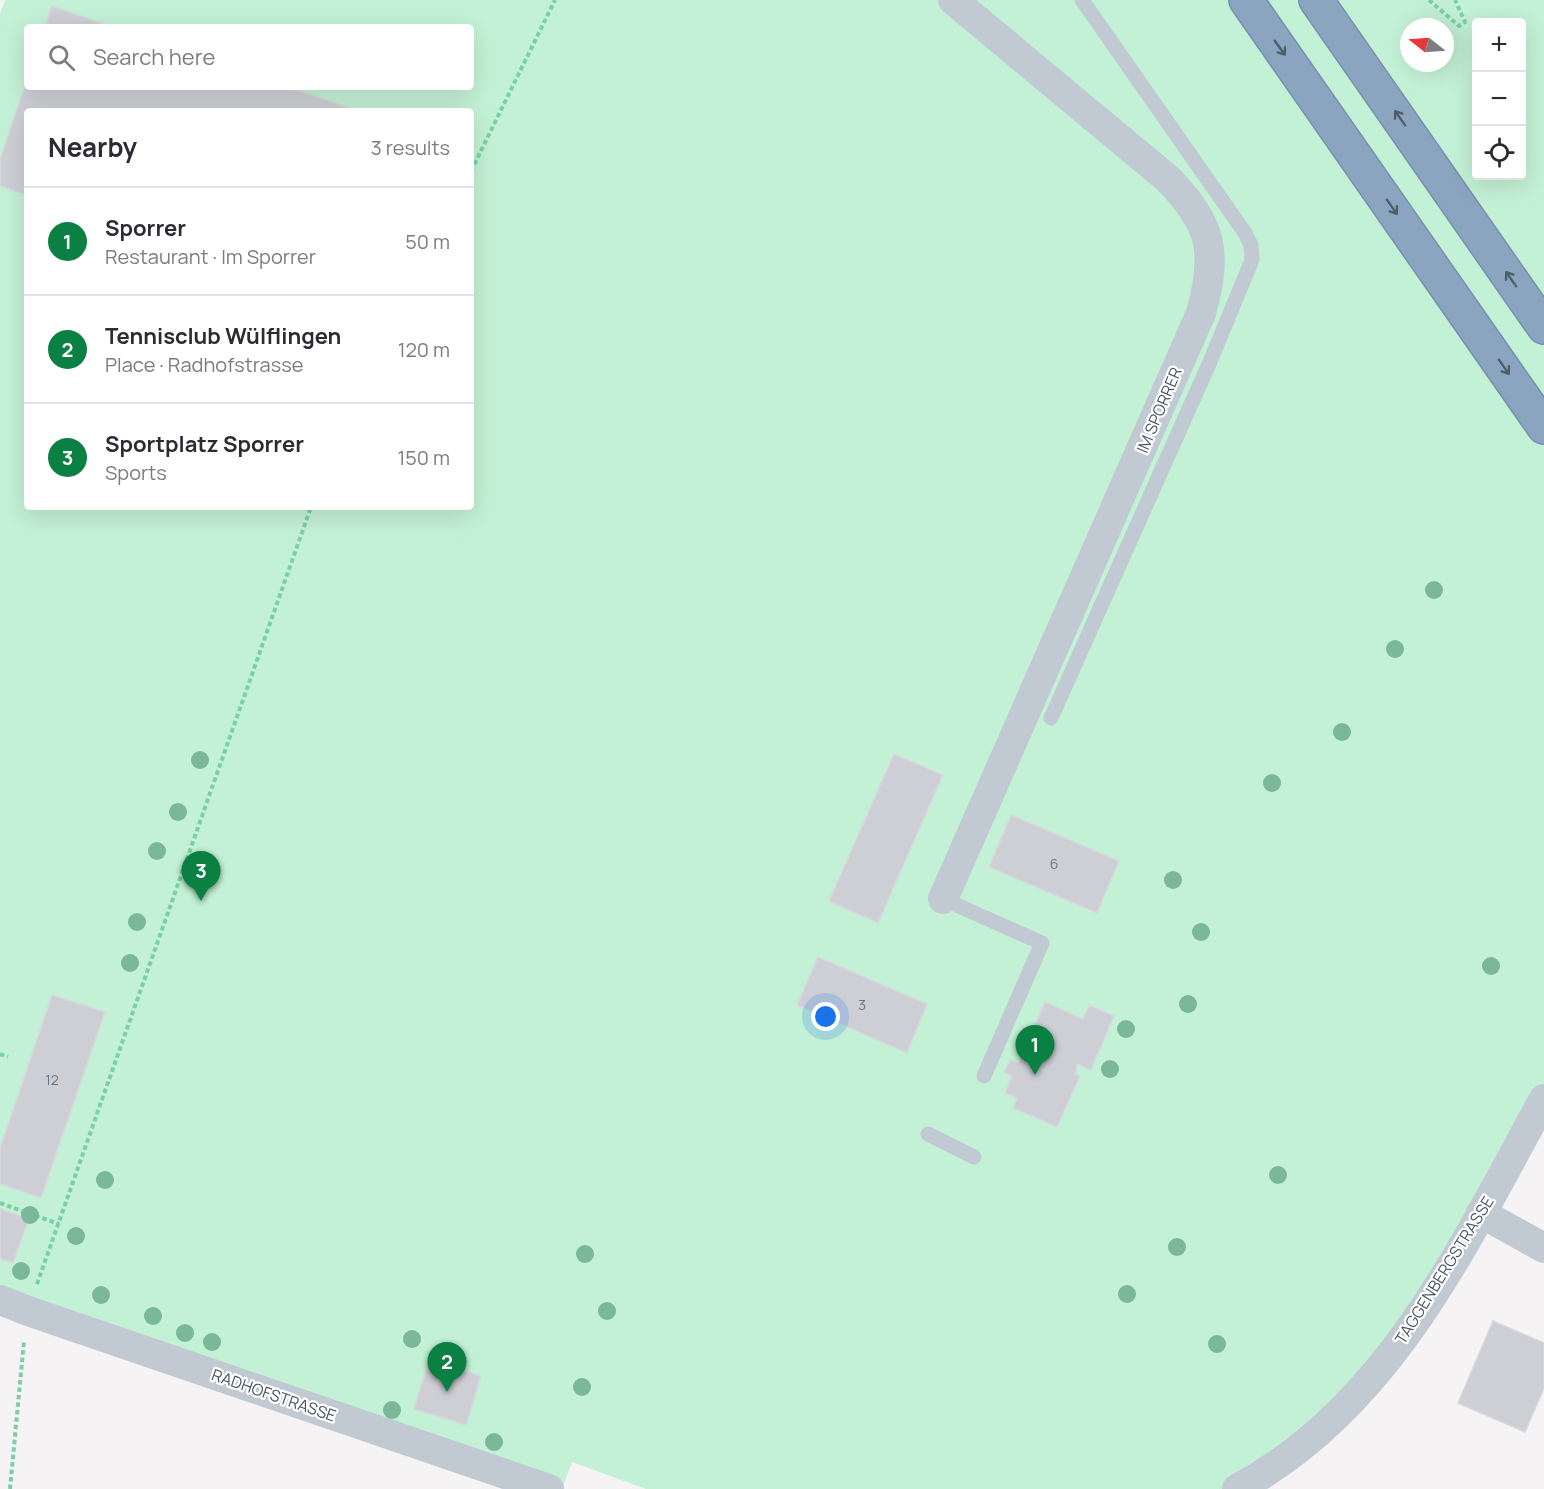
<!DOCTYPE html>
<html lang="en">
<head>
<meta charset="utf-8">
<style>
	body { margin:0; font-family:Manrope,sans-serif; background:#f7f7f7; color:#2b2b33 }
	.controls { position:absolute; right:18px; top:18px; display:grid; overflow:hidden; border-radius:6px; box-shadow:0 6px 24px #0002 }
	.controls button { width:54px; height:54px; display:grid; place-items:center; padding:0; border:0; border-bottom:2px solid #e1e1e2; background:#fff; color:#2b2b33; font:30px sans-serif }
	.compass { position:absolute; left:1400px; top:18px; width:54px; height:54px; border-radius:50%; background:#fff; box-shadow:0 6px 24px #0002; rotate:287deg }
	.you { position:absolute; left:826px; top:1017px; width:21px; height:21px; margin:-15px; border:4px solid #fff; border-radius:50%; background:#1a73e8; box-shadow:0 0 0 9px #1a73e833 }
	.badge { display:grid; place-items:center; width:39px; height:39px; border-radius:50%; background:#0b8043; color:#fff; font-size:20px; font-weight:700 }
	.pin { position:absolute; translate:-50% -50px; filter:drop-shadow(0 2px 3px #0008) }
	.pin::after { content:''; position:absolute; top:32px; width:21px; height:18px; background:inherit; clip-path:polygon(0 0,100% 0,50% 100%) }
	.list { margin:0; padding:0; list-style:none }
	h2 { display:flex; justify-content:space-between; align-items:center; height:78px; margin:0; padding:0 24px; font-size:26px }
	h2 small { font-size:20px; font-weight:400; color:#7c7c81 }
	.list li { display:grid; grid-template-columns:39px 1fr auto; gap:18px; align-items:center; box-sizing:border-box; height:108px; padding:0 24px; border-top:2px solid #e1e1e2 }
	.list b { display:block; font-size:22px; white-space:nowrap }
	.list p { margin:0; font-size:20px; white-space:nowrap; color:#7c7c81 }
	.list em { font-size:20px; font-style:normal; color:#7c7c81 }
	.icon { flex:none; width:33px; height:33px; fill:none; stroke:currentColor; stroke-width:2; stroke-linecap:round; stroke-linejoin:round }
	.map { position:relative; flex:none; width:1544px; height:1489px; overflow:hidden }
	.search { position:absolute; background:#fff; box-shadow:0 6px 24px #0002; left:24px; top:24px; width:450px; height:66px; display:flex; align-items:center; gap:15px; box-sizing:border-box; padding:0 21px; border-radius:6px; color:#7c7c81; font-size:22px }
	.panel { position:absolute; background:#fff; box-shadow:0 6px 24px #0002; left:24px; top:108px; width:450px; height:402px; border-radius:6px }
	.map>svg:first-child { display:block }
	.green { fill:#c3f1d5; fill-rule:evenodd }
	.building { fill:#cdcfd5; stroke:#d7d9de; stroke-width:1.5 }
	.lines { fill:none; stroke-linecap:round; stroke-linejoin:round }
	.motorway-casing { stroke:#7690ad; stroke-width:36 }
	.path { stroke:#7ad0a6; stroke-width:4; stroke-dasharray:4.5 3; stroke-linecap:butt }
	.service { stroke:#c1cad2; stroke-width:15 }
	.minor { stroke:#c1cad2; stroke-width:30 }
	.motorway { stroke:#8ba5c1; stroke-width:33 }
	.tree { fill:#7bb799 }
	.oneway { stroke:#505e6b }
	.labels { text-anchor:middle; stroke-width:4.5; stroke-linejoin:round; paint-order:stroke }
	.number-label { font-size:14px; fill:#6b747e }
	.street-label { font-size:16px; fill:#4a5661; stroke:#fff }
</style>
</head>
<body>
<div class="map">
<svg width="1544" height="1489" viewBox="0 0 1544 1489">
	<rect width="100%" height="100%" fill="#f5f3f3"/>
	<!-- green -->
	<path class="green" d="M5 0H1544V1099L1407 1336 1237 1489H646L572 1462 562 1489 0 1300V14ZM1476 22H1522V176H1476ZM27 27H471V87H27ZM1409 27H1445V63H1409ZM27 111H471V507H27Z"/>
	<!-- building -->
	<g class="building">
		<polygon points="52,6 113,27 45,27"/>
		<polygon points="27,80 27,87 288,87 358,111 27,111 27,195 0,186 0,159"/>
		<polygon points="894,754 943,775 878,923 829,901"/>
		<polygon points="1011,815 1119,861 1097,913 989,867"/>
		<polygon points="818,957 927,1004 907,1053 797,1005"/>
		<polygon points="52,995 105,1012 41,1198 0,1184 0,1148"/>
		<polygon points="1045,1002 1083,1019 1089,1005 1114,1016 1091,1070 1078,1064 1075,1074 1080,1076 1057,1127 1013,1108 1017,1098 1005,1093 1012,1076 1004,1072 1010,1060 1018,1063"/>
		<polygon points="0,1209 29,1219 13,1263 0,1259"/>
		<polygon points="1493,1321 1544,1343 1544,1388 1525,1432 1458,1403"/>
		<polygon points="429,1360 481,1376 466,1425 414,1409"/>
	</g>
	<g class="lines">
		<defs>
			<g id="motorway">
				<polyline points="1246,0 1544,427"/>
				<polyline points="1316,0 1544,327"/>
			</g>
		</defs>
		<!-- motorway casing -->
		<use href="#motorway" class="motorway-casing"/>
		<!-- path -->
		<g class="path">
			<polyline points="1429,0 1459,26 1465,22 1455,0"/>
			<polyline points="471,171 555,0"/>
			<polyline points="0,1054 8,1057"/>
			<polyline points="0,1203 59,1224"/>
			<polyline points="37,1284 311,507"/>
			<polyline points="10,1489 24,1341"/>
		</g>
		<!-- service -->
		<g class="service">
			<polyline points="1051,718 1209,364 1252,260 1251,245 1245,233 1082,0"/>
			<polyline points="943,899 1042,943 984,1076"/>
			<polyline points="928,1134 974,1157"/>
		</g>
		<!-- minor -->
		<g class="minor">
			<path d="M943 899 1201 313C1218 252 1212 224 1168 179L953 0"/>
			<polyline points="1481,1213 1544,1248"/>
			<polyline points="0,1300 28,1311 549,1489"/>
			<path d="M1237 1489C1389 1408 1464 1244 1544 1099"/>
		</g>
		<!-- motorway -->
		<use href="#motorway" class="motorway"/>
	</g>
	<!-- trees -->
	<g class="tree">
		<circle cx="1434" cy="590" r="9"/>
		<circle cx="1395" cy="649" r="9"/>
		<circle cx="1342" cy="732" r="9"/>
		<circle cx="200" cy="760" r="9"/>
		<circle cx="1272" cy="783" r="9"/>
		<circle cx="178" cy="812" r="9"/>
		<circle cx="157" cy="851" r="9"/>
		<circle cx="1173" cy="880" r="9"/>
		<circle cx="137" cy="922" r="9"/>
		<circle cx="1201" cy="932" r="9"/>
		<circle cx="130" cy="963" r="9"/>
		<circle cx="1491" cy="966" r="9"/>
		<circle cx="1188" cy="1004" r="9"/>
		<circle cx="1126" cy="1029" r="9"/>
		<circle cx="1110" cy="1069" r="9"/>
		<circle cx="1278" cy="1175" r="9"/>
		<circle cx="105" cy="1180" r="9"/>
		<circle cx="30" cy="1215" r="9"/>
		<circle cx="76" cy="1236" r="9"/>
		<circle cx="1177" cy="1247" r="9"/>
		<circle cx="585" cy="1254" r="9"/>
		<circle cx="21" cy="1271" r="9"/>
		<circle cx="1127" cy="1294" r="9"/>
		<circle cx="101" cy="1295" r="9"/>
		<circle cx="607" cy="1311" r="9"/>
		<circle cx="153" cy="1316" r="9"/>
		<circle cx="185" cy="1333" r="9"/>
		<circle cx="412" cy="1339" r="9"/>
		<circle cx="212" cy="1342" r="9"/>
		<circle cx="1217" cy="1344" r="9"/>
		<circle cx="582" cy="1387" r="9"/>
		<circle cx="392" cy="1410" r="9"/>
		<circle cx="494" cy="1442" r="9"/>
	</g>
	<!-- one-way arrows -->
	<defs><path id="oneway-shaft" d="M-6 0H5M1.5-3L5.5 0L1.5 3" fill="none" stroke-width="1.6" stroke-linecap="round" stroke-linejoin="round" transform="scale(1.5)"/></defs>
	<g class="oneway">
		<use href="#oneway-shaft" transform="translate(1280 48) rotate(54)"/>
		<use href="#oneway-shaft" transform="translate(1400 118) rotate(-125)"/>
		<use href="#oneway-shaft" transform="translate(1392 207) rotate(55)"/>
		<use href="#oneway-shaft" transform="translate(1511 279) rotate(-125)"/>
		<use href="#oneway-shaft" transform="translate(1504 367) rotate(55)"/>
	</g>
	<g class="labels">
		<!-- number labels -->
		<g class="number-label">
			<text x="1054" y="869">6</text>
			<text x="862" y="1010">3</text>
			<text x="52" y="1085">12</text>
		</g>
		<!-- street labels -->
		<g class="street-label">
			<text transform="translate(1159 410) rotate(-67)" y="6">IM SPORRER</text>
			<text transform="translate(1444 1270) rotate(-58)" y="6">TAGGENBERGSTRASSE</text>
			<text transform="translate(274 1395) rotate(19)" y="6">RADHOFSTRASSE</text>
		</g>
	</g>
</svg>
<div class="controls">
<button>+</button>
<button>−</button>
<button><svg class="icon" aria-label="locate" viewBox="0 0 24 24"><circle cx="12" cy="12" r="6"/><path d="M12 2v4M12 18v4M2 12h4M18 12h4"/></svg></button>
</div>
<svg class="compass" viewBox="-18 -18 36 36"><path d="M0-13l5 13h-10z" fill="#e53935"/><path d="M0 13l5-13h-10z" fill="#7c7c81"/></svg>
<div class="you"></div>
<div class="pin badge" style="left:1035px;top:1075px">1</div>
<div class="pin badge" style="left:447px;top:1392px">2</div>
<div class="pin badge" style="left:201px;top:901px">3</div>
<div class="search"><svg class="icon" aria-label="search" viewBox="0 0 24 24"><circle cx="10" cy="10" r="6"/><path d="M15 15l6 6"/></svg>Search here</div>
<section class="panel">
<h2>Nearby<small>3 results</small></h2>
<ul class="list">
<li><span class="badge">1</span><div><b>Sporrer</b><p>Restaurant · Im Sporrer</p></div><em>50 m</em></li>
<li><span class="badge">2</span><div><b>Tennisclub Wülflingen</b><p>Place · Radhofstrasse</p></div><em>120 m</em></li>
<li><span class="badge">3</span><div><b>Sportplatz Sporrer</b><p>Sports</p></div><em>150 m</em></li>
</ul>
</section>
</div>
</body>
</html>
